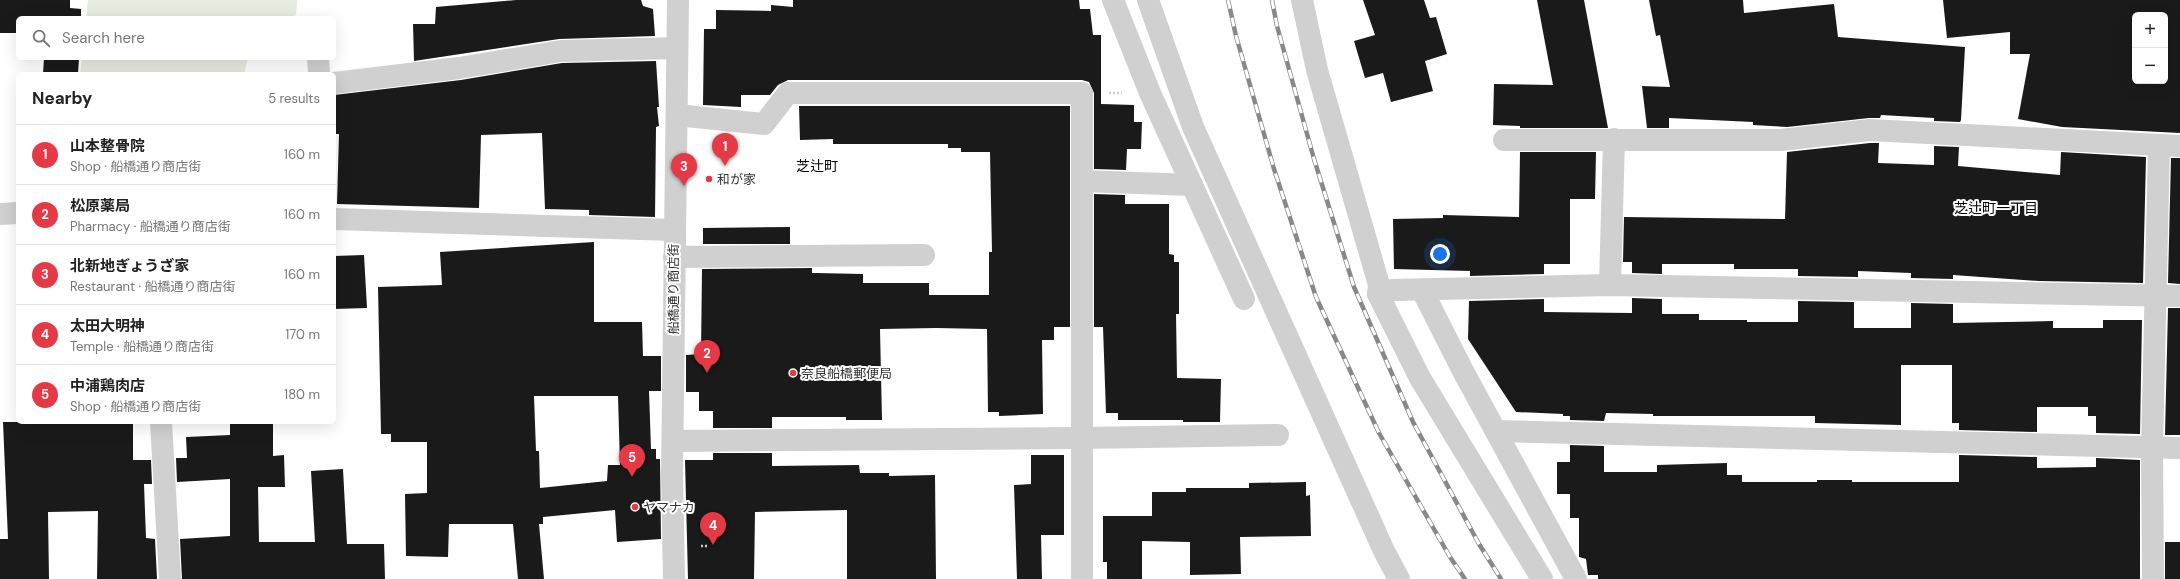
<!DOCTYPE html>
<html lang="en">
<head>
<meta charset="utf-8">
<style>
	body { margin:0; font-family:"DM Sans","Noto Sans JP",sans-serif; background:#f6f6f6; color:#222 }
	.controls { position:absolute; right:12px; top:12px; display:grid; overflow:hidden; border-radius:6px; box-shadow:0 4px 16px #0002 }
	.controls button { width:36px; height:36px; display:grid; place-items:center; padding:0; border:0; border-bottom:1px solid #e0e0e0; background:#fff; color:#222; font:20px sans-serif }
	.you { position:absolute; left:1440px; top:254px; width:14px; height:14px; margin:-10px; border:3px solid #fff; border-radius:50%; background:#1a73e8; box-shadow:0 0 0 6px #1a73e833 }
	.badge { display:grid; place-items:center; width:26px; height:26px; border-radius:50%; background:#e63946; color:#fff; font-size:13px; font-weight:700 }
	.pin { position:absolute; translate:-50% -33px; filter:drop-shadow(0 1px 2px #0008) }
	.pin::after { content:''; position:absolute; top:21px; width:14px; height:12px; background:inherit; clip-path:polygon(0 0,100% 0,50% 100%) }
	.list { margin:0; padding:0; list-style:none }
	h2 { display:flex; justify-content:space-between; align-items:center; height:52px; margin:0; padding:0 16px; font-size:17px }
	h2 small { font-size:13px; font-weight:400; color:#767676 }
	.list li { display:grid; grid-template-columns:26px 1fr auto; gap:12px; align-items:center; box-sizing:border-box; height:60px; padding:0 16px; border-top:1px solid #e0e0e0 }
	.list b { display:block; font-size:15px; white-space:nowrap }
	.list p { margin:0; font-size:13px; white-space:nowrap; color:#767676 }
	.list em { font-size:13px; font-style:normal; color:#767676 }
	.icon { flex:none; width:22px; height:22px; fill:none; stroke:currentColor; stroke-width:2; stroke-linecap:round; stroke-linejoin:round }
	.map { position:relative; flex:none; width:2180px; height:579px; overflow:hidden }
	.search { position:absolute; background:#fff; box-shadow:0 4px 16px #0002; left:16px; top:16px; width:320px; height:44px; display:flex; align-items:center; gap:10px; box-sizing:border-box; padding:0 14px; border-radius:6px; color:#767676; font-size:15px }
	.panel { position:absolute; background:#fff; box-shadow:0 4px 16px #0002; left:16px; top:72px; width:320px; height:352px; border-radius:6px }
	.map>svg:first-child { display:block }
	.green { fill:#e6ecdf }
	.building { fill:#1a1a1a; fill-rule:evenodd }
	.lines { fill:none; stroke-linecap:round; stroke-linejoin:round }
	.path { stroke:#cdcdcd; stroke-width:2.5; stroke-dasharray:2 2; stroke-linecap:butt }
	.minor { stroke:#d0d0d0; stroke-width:22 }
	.rail-casing { stroke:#888; stroke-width:4.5 }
	.rail { stroke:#fff; stroke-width:3; stroke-dasharray:9; stroke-linecap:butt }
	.poi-dot { fill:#e63946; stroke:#fff; stroke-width:1.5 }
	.labels { text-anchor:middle; stroke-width:4; stroke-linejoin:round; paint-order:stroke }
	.poi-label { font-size:13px; fill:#333; stroke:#fff; text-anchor:start }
	.street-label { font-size:13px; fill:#333; stroke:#fff }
	.neighbourhood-label { font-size:14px; fill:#000; stroke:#fff }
</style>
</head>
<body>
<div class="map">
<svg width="2180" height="579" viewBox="0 0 2180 579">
	<rect width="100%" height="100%" fill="#fff"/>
	<!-- green -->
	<g class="green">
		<polygon points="88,0 297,0 296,15 287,18 86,18"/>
		<polygon points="82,58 248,58 244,74 80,74"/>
	</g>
	<!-- building -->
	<g class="building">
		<polygon points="0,0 70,0 70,8 81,9 81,18 18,18 18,33 0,33"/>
		<polygon points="516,0 641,0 643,6 653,9 655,36 559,39 414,61 413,24 435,24 436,7"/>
		<polygon points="793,0 1079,0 1080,9 1090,9 1093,35 1101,35 1101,104 1134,105 1134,122 1142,122 1141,149 1127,149 1126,170 1094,169 1094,93 1089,82 1082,80 788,80 778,85 770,95 741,95 741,107 703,105 704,29 716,29 716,10 771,11 771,5 793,7"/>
		<polygon points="1363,0 1424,0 1430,18 1436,17 1447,54 1425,61 1433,91 1391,102 1383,73 1365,78 1354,41 1375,35"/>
		<polygon points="1537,0 1584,0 1608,128 1520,128 1520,126 1493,125 1494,84 1553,85"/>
		<polygon points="1649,0 1743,0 1744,13 1834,4 1838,37 1965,47 1961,120 1960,122 1934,121 1934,118 1881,115 1880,118 1869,118 1787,127 1753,125 1753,122 1669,118 1669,128 1647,128 1642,86 1670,87 1660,35 1656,36"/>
		<path d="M1943 0H2180V133L2062 127 2018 119 2030 54H2010V32L1947 38ZM2135 15H2165V81H2135Z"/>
		<polygon points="44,58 79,58 78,74 43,74"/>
		<polygon points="656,61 659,107 657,107 659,126 656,127 655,217 589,215 589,210 545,209 542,133 481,135 479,208 337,204 339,134 334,134 334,95 461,80 562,63"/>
		<polygon points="799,106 1070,106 1070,327 1054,327 1054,340 1042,340 1043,414 999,416 999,412 988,412 987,329 936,328 880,329 882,420 846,420 846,417 772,417 772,428 713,428 713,411 699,411 699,392 686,392 686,355 701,354 702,269 812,268 812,273 816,273 863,274 863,283 929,283 929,295 989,295 989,252 992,252 990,152 961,152 961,148 948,148 948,144 833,144 833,139 800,140"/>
		<polygon points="1870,143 1879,143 1878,163 1934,165 1934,146 1959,147 1958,166 2060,175 2061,152 2146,157 2143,283 2039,281 1953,275 1953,279 1911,278 1911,273 1858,271 1858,277 1798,276 1798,269 1734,269 1734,264 1662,264 1662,274 1632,273 1632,262 1623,262 1624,217 1785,219 1787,152"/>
		<polygon points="1520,152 1596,152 1595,199 1570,199 1570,264 1544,264 1544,274 1470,276 1470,271 1394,269 1393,219 1443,218 1443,215 1519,217"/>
		<polygon points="2171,158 2180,158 2180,284 2168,283"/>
		<polygon points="1094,194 1125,195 1125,204 1169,204 1169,254 1174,255 1174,262 1179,262 1179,314 1176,314 1177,378 1221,379 1220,422 1183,422 1183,420 1118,420 1118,413 1106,413 1103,327 1094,327"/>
		<polygon points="790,227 790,244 703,244 703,228"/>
		<path d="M594 242V322H642L643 356H661V391H649L651 449H656V459H660L661 539 617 542 615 510 543 517V524H539L544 579H518L513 524H449L448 557 406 556 405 494 427 493V442H391V434H381L378 287 442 285 440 252ZM534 396H618L620 465H608L607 481 540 488 539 451H536Z"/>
		<polygon points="364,255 367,308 334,309 334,256"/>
		<polygon points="1632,298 1662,299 1662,314 1699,314 1699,320 1747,320 1747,322 1798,322 1798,301 1854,302 1854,328 1911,328 1911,303 1953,304 1953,323 2053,321 2053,328 2103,328 2103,320 2142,320 2140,434 2096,433 2096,416 2088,416 2088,407 2037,407 2037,432 1959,430 1959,423 1952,423 1952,365 1901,365 1901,425 1815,423 1815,416 1653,416 1653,414 1606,413 1604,421 1570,420 1570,416 1563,416 1563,414 1516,412 1468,339 1469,301 1544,299 1544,312 1632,313"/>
		<polygon points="2168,308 2180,308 2180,435 2165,435"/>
		<polygon points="3,422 133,422 133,460 151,460 152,484 144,484 146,538 155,539 157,579 97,579 98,511 48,512 49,579 0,579 0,539 8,539"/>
		<polygon points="230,422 273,422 273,456 284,455 285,487 258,487 259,542 315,542 311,471 343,469 347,544 384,544 385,579 182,579 180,539 230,536 230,479 177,482 176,458 187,458 186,437 230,435"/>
		<polygon points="1570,445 1604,446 1604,472 1657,472 1657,465 1727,463 1727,475 1742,475 1742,482 1817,482 1817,480 1852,480 1852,482 1959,482 1959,455 2037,457 2037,468 2096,467 2096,458 2140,460 2140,579 1598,579 1598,575 1588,575 1586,559 1579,557 1579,518 1570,518 1570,494 1557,494 1557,462 1570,462"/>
		<polygon points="713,453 772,453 772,466 859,465 860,473 889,473 889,476 935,475 936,579 847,579 847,510 755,512 754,579 688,579 685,460 713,460"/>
		<polygon points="1031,455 1064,455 1064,535 1041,535 1042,579 1017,579 1014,485 1031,484"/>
		<polygon points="1306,482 1306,496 1310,495 1311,536 1240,537 1241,574 1190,575 1190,542 1142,541 1142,579 1107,579 1107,562 1103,562 1103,516 1152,516 1152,492 1186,492 1186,488 1249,488 1249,483"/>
		<rect x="2165" y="542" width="15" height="37"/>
	</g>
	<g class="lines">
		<!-- path -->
		<g class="path">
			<polyline points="1109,93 1122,93"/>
			<polyline points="701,546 708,546"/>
		</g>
		<!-- minor -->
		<g class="minor">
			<polyline points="1113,0 1150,93 1244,299"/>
			<polyline points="1148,0 1193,127 1384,551 1399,579"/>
			<polyline points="1302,0 1317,70 1379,285 1378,294 1420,378 1542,579"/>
			<polyline points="318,58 319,74"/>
			<polyline points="334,83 459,68 561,51 677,48"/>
			<polyline points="677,115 764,124 788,93 1082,93 1082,579"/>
			<polyline points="1504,140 1781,140 1870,130 2180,146"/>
			<polyline points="1082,181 1192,185"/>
			<polyline points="0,214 18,213"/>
			<polyline points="334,219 673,230"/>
			<polyline points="674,257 924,255"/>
			<polyline points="1610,285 1614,139"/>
			<polyline points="1422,290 1463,371 1576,579"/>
			<polyline points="1378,294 1393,290 1610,285 2180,296"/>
			<polyline points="161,422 170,579"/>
			<polyline points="1497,431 2180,448"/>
			<polyline points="673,441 1082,438 1278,435"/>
			<polyline points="674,579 672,473 678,0"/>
			<polyline points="2153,579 2152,448 2159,145"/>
		</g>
		<defs>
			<g id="rail">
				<polyline points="1228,0 1236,36 1274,169 1316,297 1379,433 1450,557 1465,579"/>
				<polyline points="1272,0 1277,26 1314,159 1354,287 1413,422 1479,544 1501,579"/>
			</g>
		</defs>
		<!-- rail casing -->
		<use href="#rail" class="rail-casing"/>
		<!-- rail -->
		<use href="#rail" class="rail"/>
	</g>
	<!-- markers -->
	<g class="poi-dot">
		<circle cx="709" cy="179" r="4"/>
		<circle cx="793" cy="373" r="4"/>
		<circle cx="635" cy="507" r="4"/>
	</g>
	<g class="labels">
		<!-- poi labels -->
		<g class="poi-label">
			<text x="717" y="184">和が家</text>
			<text x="801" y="378">奈良船橋郵便局</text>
			<text x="643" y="512">ヤマナカ</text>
		</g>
		<!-- street labels -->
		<g class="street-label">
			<text transform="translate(673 289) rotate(-90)" y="5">船橋通り商店街</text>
		</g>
		<!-- neighbourhood labels -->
		<g class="neighbourhood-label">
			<text x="817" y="171">芝辻町</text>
			<text x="1996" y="213">芝辻町一丁目</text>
		</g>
	</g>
</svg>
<div class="controls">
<button>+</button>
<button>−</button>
</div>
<div class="you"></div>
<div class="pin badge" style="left:725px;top:166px">1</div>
<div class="pin badge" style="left:707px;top:373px">2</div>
<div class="pin badge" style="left:684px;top:186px">3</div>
<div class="pin badge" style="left:713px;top:545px">4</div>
<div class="pin badge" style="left:632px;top:477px">5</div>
<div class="search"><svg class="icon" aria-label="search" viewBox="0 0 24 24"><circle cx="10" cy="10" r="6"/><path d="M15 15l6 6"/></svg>Search here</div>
<section class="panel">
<h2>Nearby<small>5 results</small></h2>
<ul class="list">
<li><span class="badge">1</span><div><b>山本整骨院</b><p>Shop · 船橋通り商店街</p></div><em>160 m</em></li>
<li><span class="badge">2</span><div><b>松原薬局</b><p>Pharmacy · 船橋通り商店街</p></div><em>160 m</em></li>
<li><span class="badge">3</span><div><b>北新地ぎょうざ家</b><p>Restaurant · 船橋通り商店街</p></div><em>160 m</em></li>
<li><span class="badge">4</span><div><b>太田大明神</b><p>Temple · 船橋通り商店街</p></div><em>170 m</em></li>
<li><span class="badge">5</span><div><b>中浦鶏肉店</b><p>Shop · 船橋通り商店街</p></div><em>180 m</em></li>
</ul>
</section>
</div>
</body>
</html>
